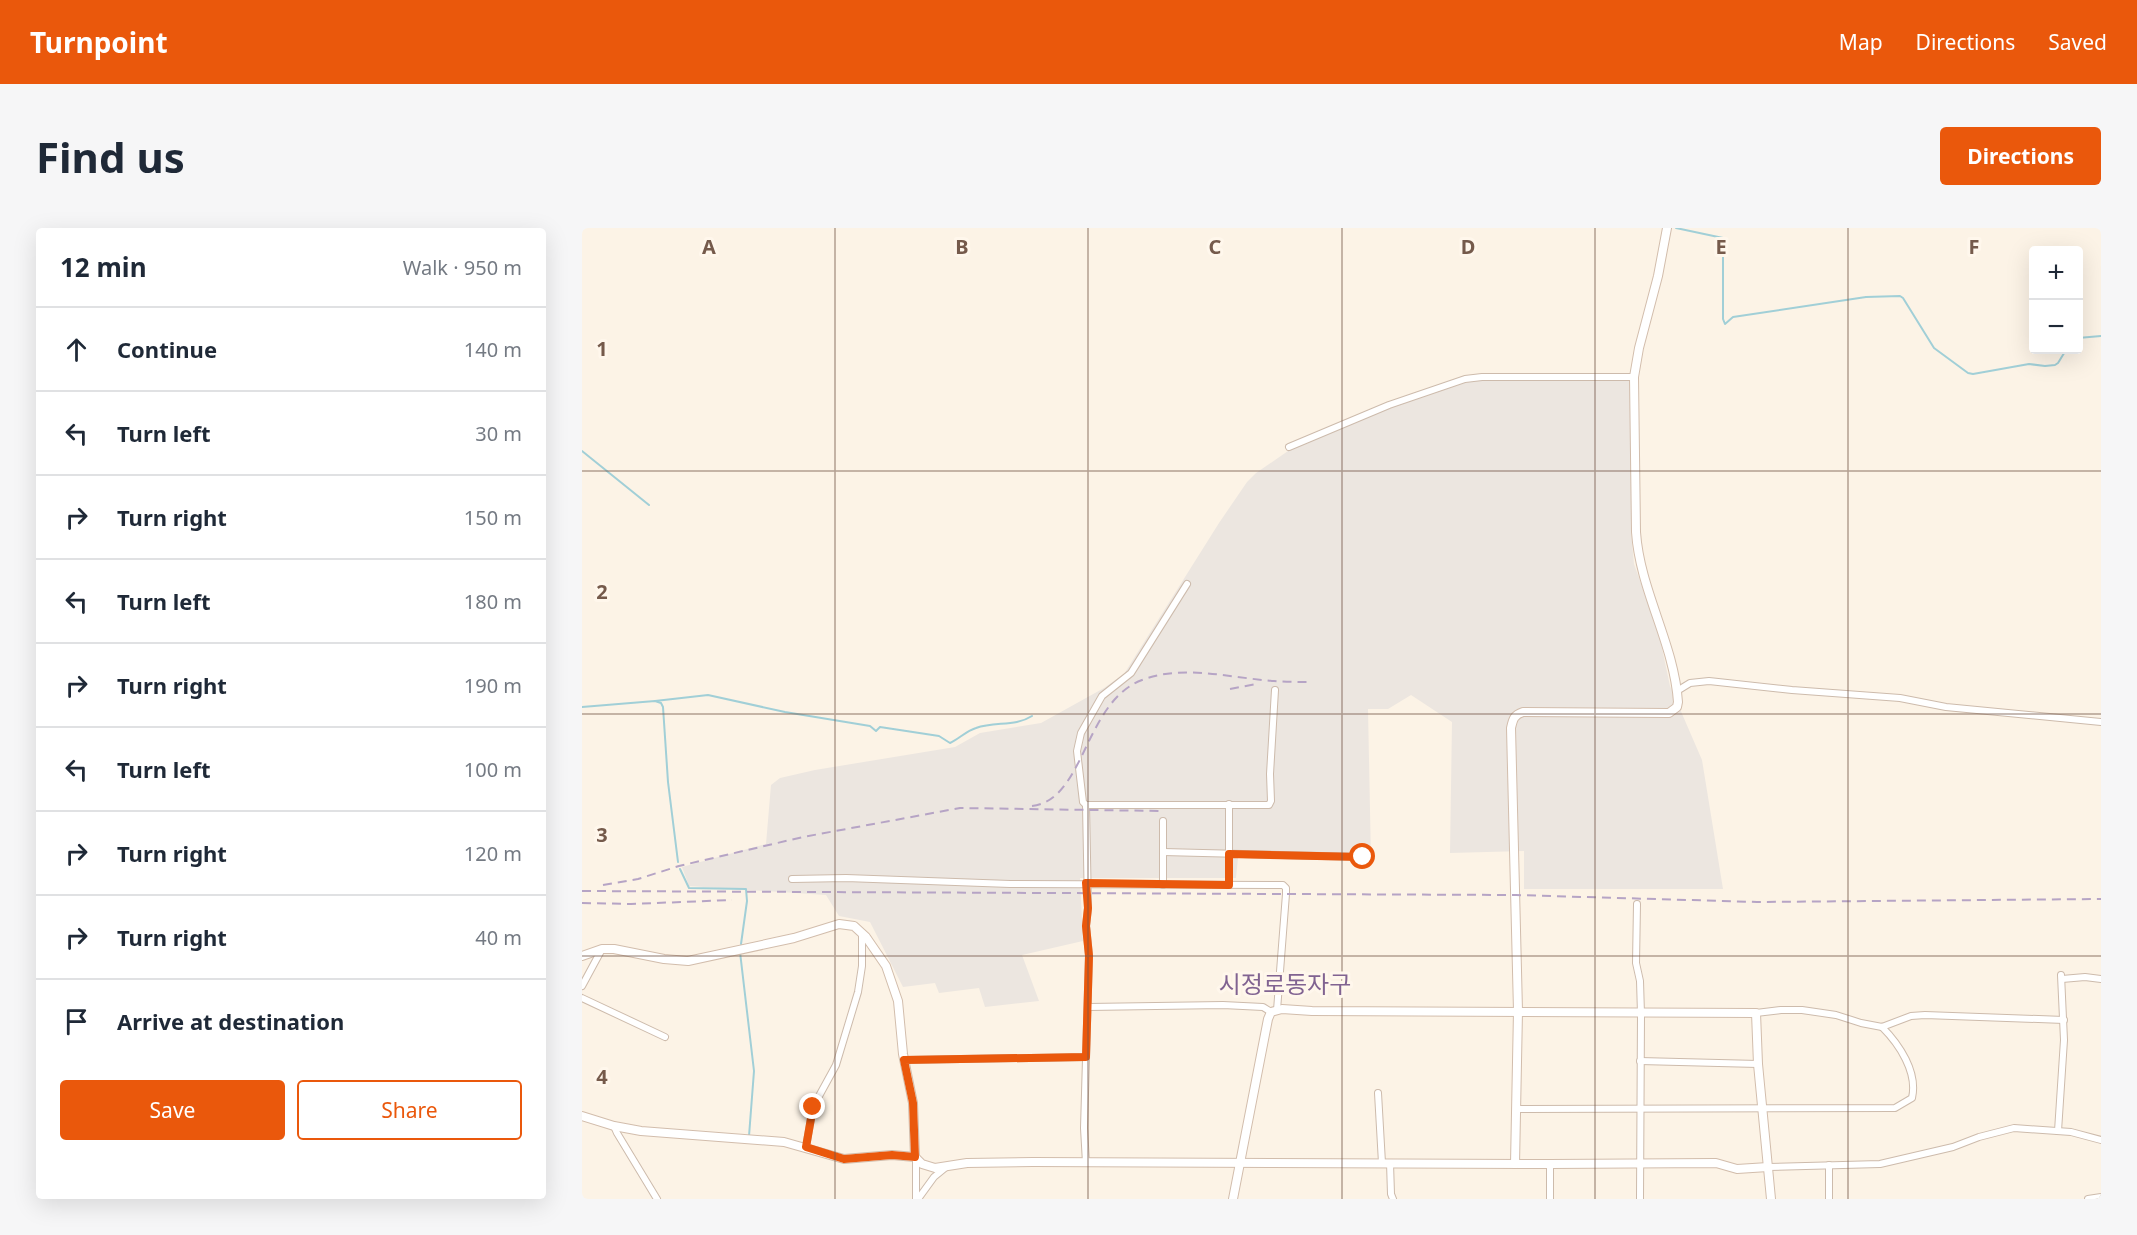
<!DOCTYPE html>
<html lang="en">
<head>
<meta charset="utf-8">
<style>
	body { margin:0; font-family:"Noto Sans","Noto Sans KR",sans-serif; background:#f6f6f7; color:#1f2937 }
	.controls { position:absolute; right:18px; top:18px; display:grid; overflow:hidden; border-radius:6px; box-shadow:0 6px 24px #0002 }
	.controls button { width:54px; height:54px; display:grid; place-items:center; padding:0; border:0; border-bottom:2px solid #e0e1e3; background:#fff; color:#1f2937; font:30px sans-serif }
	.stop { position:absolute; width:18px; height:18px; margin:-14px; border:4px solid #ea580c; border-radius:50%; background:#fff }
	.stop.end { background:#ea580c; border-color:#fff; box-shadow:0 2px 6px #0008 }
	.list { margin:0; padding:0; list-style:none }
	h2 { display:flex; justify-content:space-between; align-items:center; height:78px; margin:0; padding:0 24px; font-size:26px }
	h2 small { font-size:20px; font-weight:400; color:#747a83 }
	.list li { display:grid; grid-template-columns:39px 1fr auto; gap:18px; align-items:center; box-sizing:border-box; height:84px; padding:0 24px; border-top:2px solid #e0e1e3 }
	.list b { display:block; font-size:22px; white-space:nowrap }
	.list em { font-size:20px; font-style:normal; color:#747a83 }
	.actions { display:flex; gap:12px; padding:18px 24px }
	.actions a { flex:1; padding:14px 0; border:2px solid #ea580c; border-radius:6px; text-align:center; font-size:21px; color:#ea580c }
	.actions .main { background:#ea580c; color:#fff }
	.icon { flex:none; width:33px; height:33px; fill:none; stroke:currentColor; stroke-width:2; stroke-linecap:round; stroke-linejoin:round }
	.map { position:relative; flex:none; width:1519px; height:971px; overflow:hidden; border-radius:6px }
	header { display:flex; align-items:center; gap:36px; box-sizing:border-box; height:84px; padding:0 30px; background:#ea580c; color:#fff }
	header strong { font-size:28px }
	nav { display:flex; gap:33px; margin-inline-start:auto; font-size:21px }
	.intro { display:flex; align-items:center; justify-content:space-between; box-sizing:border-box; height:144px; padding:0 36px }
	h1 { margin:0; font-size:42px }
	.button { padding:15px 27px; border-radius:6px; background:#ea580c; color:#fff; font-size:21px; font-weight:700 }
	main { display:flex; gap:36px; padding:0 36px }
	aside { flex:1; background:#fff; border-radius:6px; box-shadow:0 6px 24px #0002 }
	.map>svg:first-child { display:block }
	.industrial { fill:#ece6e0 }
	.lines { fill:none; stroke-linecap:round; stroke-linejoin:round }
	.stream { stroke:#a1cfd7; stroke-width:2 }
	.street-casing { stroke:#cdbbac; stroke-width:8 }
	.secondary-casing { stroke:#d2bdac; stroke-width:10 }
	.street { stroke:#fff; stroke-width:6 }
	.secondary { stroke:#fff; stroke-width:8 }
	.rail { stroke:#b6a4c5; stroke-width:2; stroke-dasharray:9 6; stroke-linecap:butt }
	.route { stroke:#ea580c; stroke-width:8 }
	.grid { fill:none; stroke:#755a4b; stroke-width:1.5; stroke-opacity:0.55 }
	.labels { text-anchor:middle; stroke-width:6; stroke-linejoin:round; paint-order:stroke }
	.quarter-label { font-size:24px; fill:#816391; stroke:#fff7ec }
	.grid-label { font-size:20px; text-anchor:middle; font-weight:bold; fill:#755a4b; stroke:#fff7ec; stroke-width:6; stroke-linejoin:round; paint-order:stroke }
</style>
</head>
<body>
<header>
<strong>Turnpoint</strong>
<nav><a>Map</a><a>Directions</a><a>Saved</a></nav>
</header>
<div class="intro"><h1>Find us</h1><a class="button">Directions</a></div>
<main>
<aside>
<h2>12 min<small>Walk · 950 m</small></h2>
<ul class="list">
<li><svg class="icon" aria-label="ahead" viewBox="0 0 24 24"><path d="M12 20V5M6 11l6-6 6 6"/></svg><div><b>Continue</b></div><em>140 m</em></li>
<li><svg class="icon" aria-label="left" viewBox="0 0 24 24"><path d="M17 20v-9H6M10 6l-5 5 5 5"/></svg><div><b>Turn left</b></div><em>30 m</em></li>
<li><svg class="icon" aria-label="right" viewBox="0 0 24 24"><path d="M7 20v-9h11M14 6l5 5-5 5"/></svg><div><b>Turn right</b></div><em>150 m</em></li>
<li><svg class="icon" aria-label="left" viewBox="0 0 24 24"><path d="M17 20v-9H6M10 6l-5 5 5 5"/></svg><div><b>Turn left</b></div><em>180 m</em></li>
<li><svg class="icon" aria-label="right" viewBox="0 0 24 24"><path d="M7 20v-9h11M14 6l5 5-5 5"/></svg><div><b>Turn right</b></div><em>190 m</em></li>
<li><svg class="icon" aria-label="left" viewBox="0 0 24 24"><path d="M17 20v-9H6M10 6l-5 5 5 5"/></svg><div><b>Turn left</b></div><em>100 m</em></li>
<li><svg class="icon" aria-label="right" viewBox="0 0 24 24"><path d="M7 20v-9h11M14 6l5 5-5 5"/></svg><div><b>Turn right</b></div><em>120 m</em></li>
<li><svg class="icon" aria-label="right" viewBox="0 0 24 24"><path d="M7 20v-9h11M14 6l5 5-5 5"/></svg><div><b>Turn right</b></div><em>40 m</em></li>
<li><svg class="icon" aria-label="arrive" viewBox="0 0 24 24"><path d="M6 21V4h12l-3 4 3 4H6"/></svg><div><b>Arrive at destination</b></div></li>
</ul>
<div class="actions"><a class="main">Save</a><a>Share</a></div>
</aside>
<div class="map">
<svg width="1519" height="971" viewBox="0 0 1519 971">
	<rect width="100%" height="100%" fill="#fcf3e6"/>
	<!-- industrial -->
	<polygon class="industrial" points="891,152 1050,153 1049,303 1052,336 1077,406 1088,458 1120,532 1141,661 942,661 942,623 868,625 870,494 829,467 806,481 786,481 789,632 656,630 654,650 498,650 501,713 440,727 457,773 403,779 397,760 357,765 353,755 321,759 288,694 257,688 244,667 107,658 100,639 184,616 189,557 198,550 233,542 373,519 398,505 459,495 522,460 542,446 637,295 665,254 674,245 706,223 803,182"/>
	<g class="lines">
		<!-- stream -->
		<g class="stream">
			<polyline points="1094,0 1141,10 1141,91 1143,96 1151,89 1284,69 1318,68 1321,70 1352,120 1386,145 1391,146 1447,136 1463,138 1473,137 1476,135 1484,122"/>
			<polyline points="1496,110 1519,108"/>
			<polyline points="0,223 67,277"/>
			<path d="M73 473 126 467 203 484 288 498 294 503 298 499 357 508 368 515C377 511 384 503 394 500 413 493 433 499 450 488"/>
			<polyline points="0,479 73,473 79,475 81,479 86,554 96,634"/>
			<polyline points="98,641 107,660 164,661 165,673 159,716"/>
			<polyline points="158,724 172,843 167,908"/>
		</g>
		<defs>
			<g id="street">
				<polyline points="707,219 807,177 883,151 900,149 1052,149"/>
				<polyline points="1095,463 1108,455 1127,453 1210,462 1318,470 1364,479 1519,494"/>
				<polyline points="504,577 687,577 689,573 688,546 693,462"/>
				<polyline points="581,593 581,657"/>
				<polyline points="581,624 781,629"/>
				<polyline points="210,651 264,650 428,656 701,657 704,660 704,666 695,782"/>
				<polyline points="647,657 647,576"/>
				<polyline points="1055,676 1054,735 1058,753 1059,786 1058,971"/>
				<polyline points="1480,751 1503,749 1519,751"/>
				<polyline points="0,758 20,721"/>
				<polyline points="0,770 83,809"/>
				<polyline points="506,779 641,777 681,779 689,784"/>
				<polyline points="1174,785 1199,782 1220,782 1254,787 1279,795 1300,799 1329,788 1343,787 1482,792"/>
				<polyline points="322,832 504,829"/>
				<polyline points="1058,833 1176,836"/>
				<polyline points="796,865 800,935"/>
				<path d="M934 881 1313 880 1330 870C1336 844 1317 816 1300 799"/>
				<polyline points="32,898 35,905 75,971"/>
				<polyline points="1476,903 1482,812 1479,747"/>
				<polyline points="224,919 231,879 254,837 276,764 280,738 280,705"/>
				<polyline points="334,929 334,971"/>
				<polyline points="504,935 502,900 507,727 504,698 506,680 504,577 501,574 495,523 499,505 520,468 549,445 605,356"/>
				<polyline points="808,935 809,966 811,971"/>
				<polyline points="1186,939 1298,936 1371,919 1397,909 1432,900 1489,904 1519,912"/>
				<polyline points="336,971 352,949 363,940"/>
				<polyline points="968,971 968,936"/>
				<polyline points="1247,971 1247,937"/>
				<polyline points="1506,971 1519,969"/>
			</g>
			<g id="secondary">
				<polyline points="0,728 20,721 32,721 82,731 106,733 212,710 257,696 272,698 284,709 304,738 316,773 321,826 331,875 333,929 340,936 353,940 385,935 451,934 968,936 1134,935 1155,941 1186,939"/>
				<polyline points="0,888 32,898 59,903 202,914 262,931 310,927 333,929"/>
				<path d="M933 936 936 783 929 500C931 491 932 487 941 484L1087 485 1095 479 1096 474C1092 415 1058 363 1054 304L1052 149 1057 120 1076 48 1085 0"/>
				<polyline points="651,971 686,791 689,784 700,781 730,783 1174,785 1176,836 1189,971"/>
			</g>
		</defs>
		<!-- street casing -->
		<use href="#street" class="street-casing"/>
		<!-- secondary casing -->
		<use href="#secondary" class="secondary-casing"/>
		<!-- street -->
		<use href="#street" class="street"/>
		<!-- secondary -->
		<use href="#secondary" class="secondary"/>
		<!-- rail -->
		<g class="rail">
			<polyline points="648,461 674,456"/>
			<path d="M450 578C503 572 502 474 560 452 602 436 648 450 692 453 704 454 716 454 728 454"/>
			<polyline points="21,657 56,651 97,638 221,609 378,580 578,583"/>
			<polyline points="0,663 934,667 1175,674 1519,671"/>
			<polyline points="0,675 49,676 150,672"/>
		</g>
	</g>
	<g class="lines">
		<!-- route -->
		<polyline class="route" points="231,879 224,919 262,931 310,927 333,929 331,875 322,832 504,829 507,728 504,698 506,680 504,655 647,657 647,626 781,629"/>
	</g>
	<!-- grid -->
	<path class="grid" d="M253 0V971M506 0V971M760 0V971M1013 0V971M1266 0V971M0 243H1519M0 486H1519M0 728H1519"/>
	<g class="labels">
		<!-- quarter labels -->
		<g class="quarter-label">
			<text x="703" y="765">시정로동자구</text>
		</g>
	</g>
	<g class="grid-label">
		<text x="127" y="26">A</text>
		<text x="380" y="26">B</text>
		<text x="633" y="26">C</text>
		<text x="886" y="26">D</text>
		<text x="1139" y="26">E</text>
		<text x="1392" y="26">F</text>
		<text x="20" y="128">1</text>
		<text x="20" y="371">2</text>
		<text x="20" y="614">3</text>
		<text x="20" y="856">4</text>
	</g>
</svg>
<div class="controls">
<button>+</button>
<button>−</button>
</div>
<div class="stop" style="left:781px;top:629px"></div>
<div class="stop end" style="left:231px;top:879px"></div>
</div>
</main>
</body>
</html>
